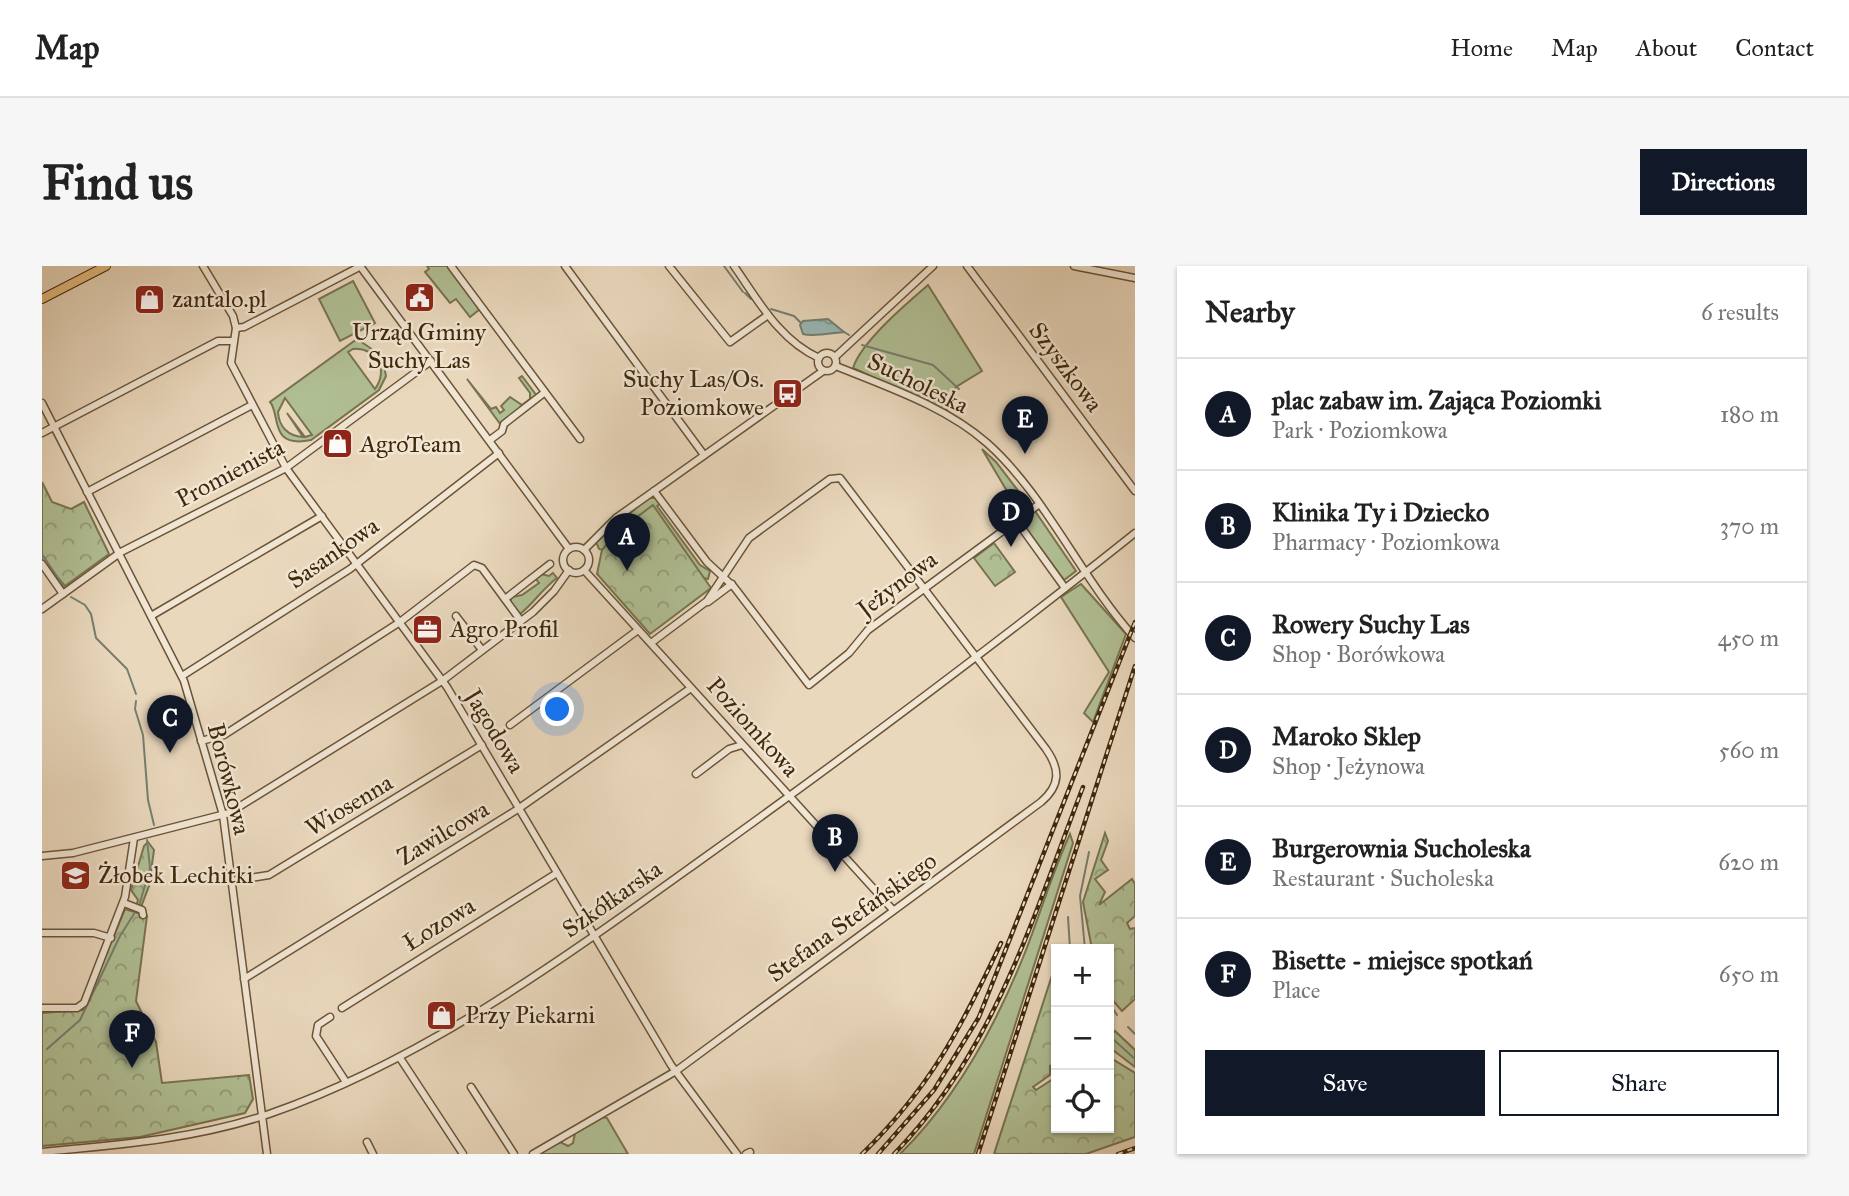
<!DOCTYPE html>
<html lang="en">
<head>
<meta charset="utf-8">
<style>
	body { margin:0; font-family:"IM FELL Great Primer",serif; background:#f6f6f6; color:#222 }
	.controls { position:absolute; right:21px; bottom:21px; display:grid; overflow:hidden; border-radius:0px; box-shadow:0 2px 5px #0004 }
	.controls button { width:63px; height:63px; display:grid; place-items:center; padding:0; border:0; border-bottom:2px solid #e0e0e0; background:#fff; color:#222; font:35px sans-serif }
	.you { position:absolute; left:516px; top:444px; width:24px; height:24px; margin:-18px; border:5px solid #fff; border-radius:50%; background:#1a73e8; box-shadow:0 0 0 10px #1a73e833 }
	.badge { display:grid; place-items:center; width:46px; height:46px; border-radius:50%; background:#111827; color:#fff; font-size:23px; font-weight:700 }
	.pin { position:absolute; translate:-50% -58px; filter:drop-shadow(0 2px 4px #0008) }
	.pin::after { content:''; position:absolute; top:37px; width:24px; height:21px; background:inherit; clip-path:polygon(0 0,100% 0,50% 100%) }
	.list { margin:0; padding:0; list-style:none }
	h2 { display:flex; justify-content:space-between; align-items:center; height:91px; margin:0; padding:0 28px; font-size:30px }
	h2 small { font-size:23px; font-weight:400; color:#767676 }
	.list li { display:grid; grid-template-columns:46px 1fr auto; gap:21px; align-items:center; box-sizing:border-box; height:112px; padding:0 28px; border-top:2px solid #e0e0e0 }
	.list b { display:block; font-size:26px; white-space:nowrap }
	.list p { margin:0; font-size:23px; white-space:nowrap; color:#767676 }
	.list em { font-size:23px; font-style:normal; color:#767676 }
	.actions { display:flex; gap:14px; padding:21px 28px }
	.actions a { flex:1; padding:16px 0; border:2px solid #111827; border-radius:0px; text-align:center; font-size:24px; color:#111827 }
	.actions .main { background:#111827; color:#fff }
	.icon { flex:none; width:38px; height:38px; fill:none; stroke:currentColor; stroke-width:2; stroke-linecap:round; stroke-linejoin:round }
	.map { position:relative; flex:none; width:1093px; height:888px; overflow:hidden; border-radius:0px }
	header { display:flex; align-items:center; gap:42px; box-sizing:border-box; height:98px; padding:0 35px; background:#fff; border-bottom:2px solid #e0e0e0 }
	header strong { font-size:33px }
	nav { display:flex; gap:38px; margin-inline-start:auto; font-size:24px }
	.intro { display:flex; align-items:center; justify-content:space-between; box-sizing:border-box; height:168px; padding:0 42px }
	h1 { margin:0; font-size:49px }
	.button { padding:18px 32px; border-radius:0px; background:#111827; color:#fff; font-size:24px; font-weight:700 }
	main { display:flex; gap:42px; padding:0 42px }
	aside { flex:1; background:#fff; border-radius:0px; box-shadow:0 2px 5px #0004 }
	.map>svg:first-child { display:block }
	.grass { fill:#b1c095; stroke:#787450; stroke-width:2; fill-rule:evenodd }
	.forest { fill:url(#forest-crowns); stroke:#787450; stroke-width:2 }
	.water { fill:url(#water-ripples); stroke:#757f71; stroke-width:2 }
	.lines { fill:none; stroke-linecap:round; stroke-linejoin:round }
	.stream { stroke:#757f71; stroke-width:2 }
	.minor-casing { stroke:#6a5438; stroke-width:9 }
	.major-casing { stroke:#40280b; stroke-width:10 }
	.minor { stroke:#f1e6d4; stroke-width:6 }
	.major { stroke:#e5bc7e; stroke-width:8 }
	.rail-casing { stroke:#40280b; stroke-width:4.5 }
	.rail { stroke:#f1e6d4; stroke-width:2; stroke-dasharray:5; stroke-linecap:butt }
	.labels { text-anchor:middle; stroke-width:5; stroke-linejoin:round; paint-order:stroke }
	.poi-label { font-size:24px; fill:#40280b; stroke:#f1e6d4; text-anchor:start }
	.street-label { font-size:24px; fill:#40280b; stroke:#f1e6d4 }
</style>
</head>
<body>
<header>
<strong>Map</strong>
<nav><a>Home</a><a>Map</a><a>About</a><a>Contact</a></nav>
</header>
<div class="intro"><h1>Find us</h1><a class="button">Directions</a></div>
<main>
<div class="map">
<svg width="1093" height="888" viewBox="0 0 1093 888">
	<defs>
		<pattern id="forest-crowns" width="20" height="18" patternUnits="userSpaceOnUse" patternTransform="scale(1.75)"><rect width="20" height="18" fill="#b1c095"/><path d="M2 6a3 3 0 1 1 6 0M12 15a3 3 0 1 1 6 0" fill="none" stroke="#919c78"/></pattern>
		<pattern id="water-ripples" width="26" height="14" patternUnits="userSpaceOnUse" patternTransform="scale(1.75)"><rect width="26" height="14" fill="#98b9b5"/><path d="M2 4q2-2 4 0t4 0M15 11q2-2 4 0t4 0" fill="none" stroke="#7d9691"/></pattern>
	</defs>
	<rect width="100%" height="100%" fill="#ead8bd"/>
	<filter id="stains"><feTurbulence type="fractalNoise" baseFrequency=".00286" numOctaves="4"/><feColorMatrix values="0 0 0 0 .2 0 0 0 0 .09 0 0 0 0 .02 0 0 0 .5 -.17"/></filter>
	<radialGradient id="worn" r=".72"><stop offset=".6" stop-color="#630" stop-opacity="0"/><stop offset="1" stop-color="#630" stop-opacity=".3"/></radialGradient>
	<!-- grass -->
	<g class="grass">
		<polygon points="385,0 407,0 438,43 428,51 414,33 408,37 383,6 387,3"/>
		<polygon points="311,15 333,57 298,75 277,33"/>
		<path d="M886 19 940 105 914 121 904 145 811 102C819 76 865 37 886 19Z"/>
		<path d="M315 73 340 90 344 110 337 124 269 174C226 183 239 148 228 136ZM311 83C335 81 347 104 333 123L306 86ZM243 132 270 169 263 171 245 147 261 171C246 170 237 161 236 146Z"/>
		<polygon points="480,110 495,130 459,159 425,113 449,143 454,141 458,147 462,144 459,140 468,131 480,139 488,133 488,127 477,112"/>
		<polygon points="940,183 954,196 984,235 975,242"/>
		<polygon points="606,232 613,232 619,237 615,240 658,299 668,305 666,313 557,283 554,276"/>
		<polygon points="993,245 1034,305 1022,314 980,257"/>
		<path d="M511 307 515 312C500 323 492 337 478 348L468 336 470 331 480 329 497 317 493 312 499 308 507 310Z"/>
		<polygon points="1039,318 1084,368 1051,456 1042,447 1067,406 1019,331"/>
		<path d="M1028 568 1031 577 932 888H858C914 833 953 761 982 689 998 649 1010 607 1028 568Z"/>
		<polygon points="1073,765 1093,784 1093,801 1067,781 1067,771"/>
		<polygon points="561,851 565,852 586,888 496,888 518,876 526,880 531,877 533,867"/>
	</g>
	<!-- forest -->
	<g class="forest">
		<polygon points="0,216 10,236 29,243 42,236 67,288 23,320 0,293"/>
		<polygon points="611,239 669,322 608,368 555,308 560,284 575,266"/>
		<polygon points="952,277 973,306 953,320 932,292"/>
		<polygon points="1063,567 1066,575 1059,594 1066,604 1053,613 1063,626 1057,639 1090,613 1093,618 1093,650 1085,657 1088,663 1093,662 1093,733 1080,745 1067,730 1067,683 1050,683 1041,636"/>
		<polygon points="106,576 112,584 107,620 99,641 94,640 96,634 89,624 102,580"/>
		<polygon points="83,643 105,650 94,735 114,776 120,817 207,809 211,833 203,847 98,871 0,880 0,747 41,744"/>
		<polygon points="1014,697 1014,801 1011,798 1008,800 1008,809 991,821 994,824 1014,811 1014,862 1067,862 1067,791 1093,807 1093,871 1044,888 952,888"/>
	</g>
	<!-- water -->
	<path class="water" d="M786 53 802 66C791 67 770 71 761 68L758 59 761 55Z"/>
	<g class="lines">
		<!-- stream -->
		<g class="stream">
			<polyline points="682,0 701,26"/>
			<polyline points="703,27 709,33"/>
			<polyline points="729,43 752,50 759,57"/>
			<polyline points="802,66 807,69"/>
			<polyline points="820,79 891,99 917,123"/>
			<polyline points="0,288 22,321"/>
			<polyline points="29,331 43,339 49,348 54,372 85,403 94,428"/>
			<polyline points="94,435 93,443 101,469 106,534 112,559"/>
			<polyline points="1026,651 1028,683"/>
			<polyline points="1043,683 1038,630 1047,586"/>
			<polyline points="1067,737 1075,749"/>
			<polyline points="1086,761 1093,768"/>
			<polyline points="1072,774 1093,793"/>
			<polyline points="5,783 38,754 78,670 97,640 108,602 105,574"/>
		</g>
		<defs>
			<g id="minor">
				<polyline points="161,0 191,50 194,62 189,97 244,202 405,421 629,799 695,888"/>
				<polyline points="318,0 527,283"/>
				<polyline points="409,0 538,173"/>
				<polyline points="523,0 662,189"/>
				<polyline points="627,0 688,76 726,49"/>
				<path d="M692 0C716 34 737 74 777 92"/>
				<polyline points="925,0 1093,225"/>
				<polyline points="1032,0 1093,12"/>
				<polyline points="194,62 202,61 319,0"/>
				<circle cx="785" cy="96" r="9"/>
				<polyline points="793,91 891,0"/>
				<path d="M794 100C845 121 903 140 945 177 1003 228 1040 314 1093 372"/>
				<polyline points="0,137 142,415 181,549 225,888"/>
				<polyline points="0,167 176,75 191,75"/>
				<polyline points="448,174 460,165 462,158 502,127"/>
				<polyline points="612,225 665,296 692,321 767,419 807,387 826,364 996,239"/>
				<polyline points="45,226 210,139"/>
				<polyline points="974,254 1023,322"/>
				<circle cx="534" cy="294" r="13"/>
				<polyline points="542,284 574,252 781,105"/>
				<polyline points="0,298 21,328"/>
				<polyline points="542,304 851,644"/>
				<polyline points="463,333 508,298"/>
				<polyline points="666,336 690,318"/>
				<polyline points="0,343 79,286 244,202 389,95"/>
				<polyline points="109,350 280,250"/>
				<polyline points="414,350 440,384"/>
				<polyline points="140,410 308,303 457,187"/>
				<polyline points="468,459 596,364"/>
				<polyline points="159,475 182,469 358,356 432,299 440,302 479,355"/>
				<polyline points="654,508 687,483 700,479"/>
				<polyline points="0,590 31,587 187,547 400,415 491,346 512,325 527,304"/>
				<polyline points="189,615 227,609 440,479"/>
				<polyline points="82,637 100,644 101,649"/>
				<polyline points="0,667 52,667 69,672"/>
				<polyline points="202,713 476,543 649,422"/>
				<polyline points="0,742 35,742 42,737 83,631 92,572"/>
				<polyline points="300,742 515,607"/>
				<polyline points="288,751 276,759 274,770 304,816"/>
				<polyline points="358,792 421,888"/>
				<polyline points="429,821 472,888"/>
				<polyline points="325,876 331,888"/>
				<path d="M0 886C76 879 154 873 227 848 384 794 529 687 663 591 808 487 953 379 1093 267"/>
				<path d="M491 888 634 805 999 536C1019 519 1018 503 1004 483L798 212 788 213 707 272 665 335 609 377"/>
				<polyline points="704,888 708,886"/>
			</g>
			<polyline id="major" points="0,33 64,0"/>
		</defs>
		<!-- minor casing -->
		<use href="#minor" class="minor-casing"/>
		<!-- major casing -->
		<use href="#major" class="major-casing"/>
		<!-- minor -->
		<use href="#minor" class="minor"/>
		<!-- major -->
		<use href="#major" class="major"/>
		<defs>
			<g id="rail">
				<path d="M820 888C888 822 919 762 959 677"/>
				<polyline points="836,888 892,824 937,751 1093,356"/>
				<path d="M852 888C952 786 991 651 1041 521"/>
				<polyline points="936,888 1093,400"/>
				<polyline points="1076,888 1093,882"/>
			</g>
		</defs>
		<!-- rail casing -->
		<use href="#rail" class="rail-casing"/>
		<!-- rail -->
		<use href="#rail" class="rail"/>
	</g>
	<!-- icons -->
	<defs>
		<symbol id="civic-square" viewBox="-11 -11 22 22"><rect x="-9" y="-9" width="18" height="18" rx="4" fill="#8f2418" stroke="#f1e6d4"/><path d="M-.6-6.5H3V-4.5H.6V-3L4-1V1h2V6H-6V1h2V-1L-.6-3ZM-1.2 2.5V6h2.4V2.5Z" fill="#fff"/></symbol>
		<symbol id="shop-square" viewBox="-11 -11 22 22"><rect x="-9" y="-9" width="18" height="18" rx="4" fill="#8f2418" stroke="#f1e6d4"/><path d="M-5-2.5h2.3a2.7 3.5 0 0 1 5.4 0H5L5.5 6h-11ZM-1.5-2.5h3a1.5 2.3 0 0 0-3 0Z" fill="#fff"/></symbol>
		<symbol id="bus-square" viewBox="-11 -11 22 22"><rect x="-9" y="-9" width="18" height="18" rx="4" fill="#8f2418" stroke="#f1e6d4"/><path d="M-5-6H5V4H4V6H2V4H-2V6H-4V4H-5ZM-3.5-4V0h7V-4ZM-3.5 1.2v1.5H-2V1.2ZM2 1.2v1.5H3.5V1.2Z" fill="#fff"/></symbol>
		<symbol id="office-square" viewBox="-11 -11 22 22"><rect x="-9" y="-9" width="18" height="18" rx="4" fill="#8f2418" stroke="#f1e6d4"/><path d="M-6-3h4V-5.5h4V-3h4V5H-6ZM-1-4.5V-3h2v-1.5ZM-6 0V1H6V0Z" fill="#fff"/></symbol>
		<symbol id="school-square" viewBox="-11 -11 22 22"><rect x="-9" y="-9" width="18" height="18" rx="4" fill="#8f2418" stroke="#f1e6d4"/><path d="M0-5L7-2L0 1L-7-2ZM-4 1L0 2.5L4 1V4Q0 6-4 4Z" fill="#fff"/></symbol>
	</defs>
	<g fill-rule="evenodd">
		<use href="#civic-square" x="360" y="14" width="35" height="35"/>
		<use href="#shop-square" x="90" y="16" width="35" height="35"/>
		<use href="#bus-square" x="728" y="110" width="35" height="35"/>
		<use href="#shop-square" x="278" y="160" width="35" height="35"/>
		<use href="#office-square" x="368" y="346" width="35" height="35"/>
		<use href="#school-square" x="16" y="592" width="35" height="35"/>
		<use href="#shop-square" x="382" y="732" width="35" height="35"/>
	</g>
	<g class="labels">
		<!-- poi labels -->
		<g class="poi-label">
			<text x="130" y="41">zantalo.pl</text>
			<text x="377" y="74" text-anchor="middle">Urząd Gminy<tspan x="377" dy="28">Suchy Las</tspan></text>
			<text x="722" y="121" text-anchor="end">Suchy Las/Os.<tspan x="722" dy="28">Poziomkowe</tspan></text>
			<text x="318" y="186">AgroTeam</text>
			<text x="408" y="371">Agro Profil</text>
			<text x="56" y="617">Żłobek Lechitki</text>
			<text x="423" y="757">Przy Piekarni</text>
		</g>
		<!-- street labels -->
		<g class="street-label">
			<text transform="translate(1024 101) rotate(53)" y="8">Szyszkowa</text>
			<text transform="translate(876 117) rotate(26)" y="8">Sucholeska</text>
			<text transform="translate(188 207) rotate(-28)" y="8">Promienista</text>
			<text transform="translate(291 287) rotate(-35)" y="8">Sasankowa</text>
			<text transform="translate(855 318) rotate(-37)" y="8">Jeżynowa</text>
			<text transform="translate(711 461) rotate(48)" y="8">Poziomkowa</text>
			<text transform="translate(453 465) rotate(59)" y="8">Jagodowa</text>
			<text transform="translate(187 513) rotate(76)" y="8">Borówkowa</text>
			<text transform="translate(307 539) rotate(-31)" y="8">Wiosenna</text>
			<text transform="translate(401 567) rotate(-31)" y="8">Zawilcowa</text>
			<text transform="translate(570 633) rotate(-35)" y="8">Szkółkarska</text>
			<text transform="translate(810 651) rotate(-36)" y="8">Stefana Stefańskiego</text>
			<text transform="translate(397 658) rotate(-32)" y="8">Łozowa</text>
		</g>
	</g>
	<rect width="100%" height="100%" filter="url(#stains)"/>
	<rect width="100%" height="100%" fill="url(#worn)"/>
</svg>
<div class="controls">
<button>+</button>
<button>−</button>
<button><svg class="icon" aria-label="locate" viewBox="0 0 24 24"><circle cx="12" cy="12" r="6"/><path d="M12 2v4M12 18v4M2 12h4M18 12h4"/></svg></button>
</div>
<div class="you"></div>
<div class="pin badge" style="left:585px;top:305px">A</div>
<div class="pin badge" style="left:793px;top:606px">B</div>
<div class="pin badge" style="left:128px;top:487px">C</div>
<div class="pin badge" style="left:969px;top:281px">D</div>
<div class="pin badge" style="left:983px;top:188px">E</div>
<div class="pin badge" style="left:90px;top:802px">F</div>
</div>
<aside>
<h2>Nearby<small>6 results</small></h2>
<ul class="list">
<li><span class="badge">A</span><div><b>plac zabaw im. Zająca Poziomki</b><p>Park · Poziomkowa</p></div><em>180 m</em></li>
<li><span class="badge">B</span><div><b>Klinika Ty i Dziecko</b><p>Pharmacy · Poziomkowa</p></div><em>370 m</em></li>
<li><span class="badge">C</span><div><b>Rowery Suchy Las</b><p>Shop · Borówkowa</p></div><em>450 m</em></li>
<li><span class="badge">D</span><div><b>Maroko Sklep</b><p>Shop · Jeżynowa</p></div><em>560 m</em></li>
<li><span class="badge">E</span><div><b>Burgerownia Sucholeska</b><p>Restaurant · Sucholeska</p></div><em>620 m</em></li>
<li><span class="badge">F</span><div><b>Bisette - miejsce spotkań</b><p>Place</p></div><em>650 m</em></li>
</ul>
<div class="actions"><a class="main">Save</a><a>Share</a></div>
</aside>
</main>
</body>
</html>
